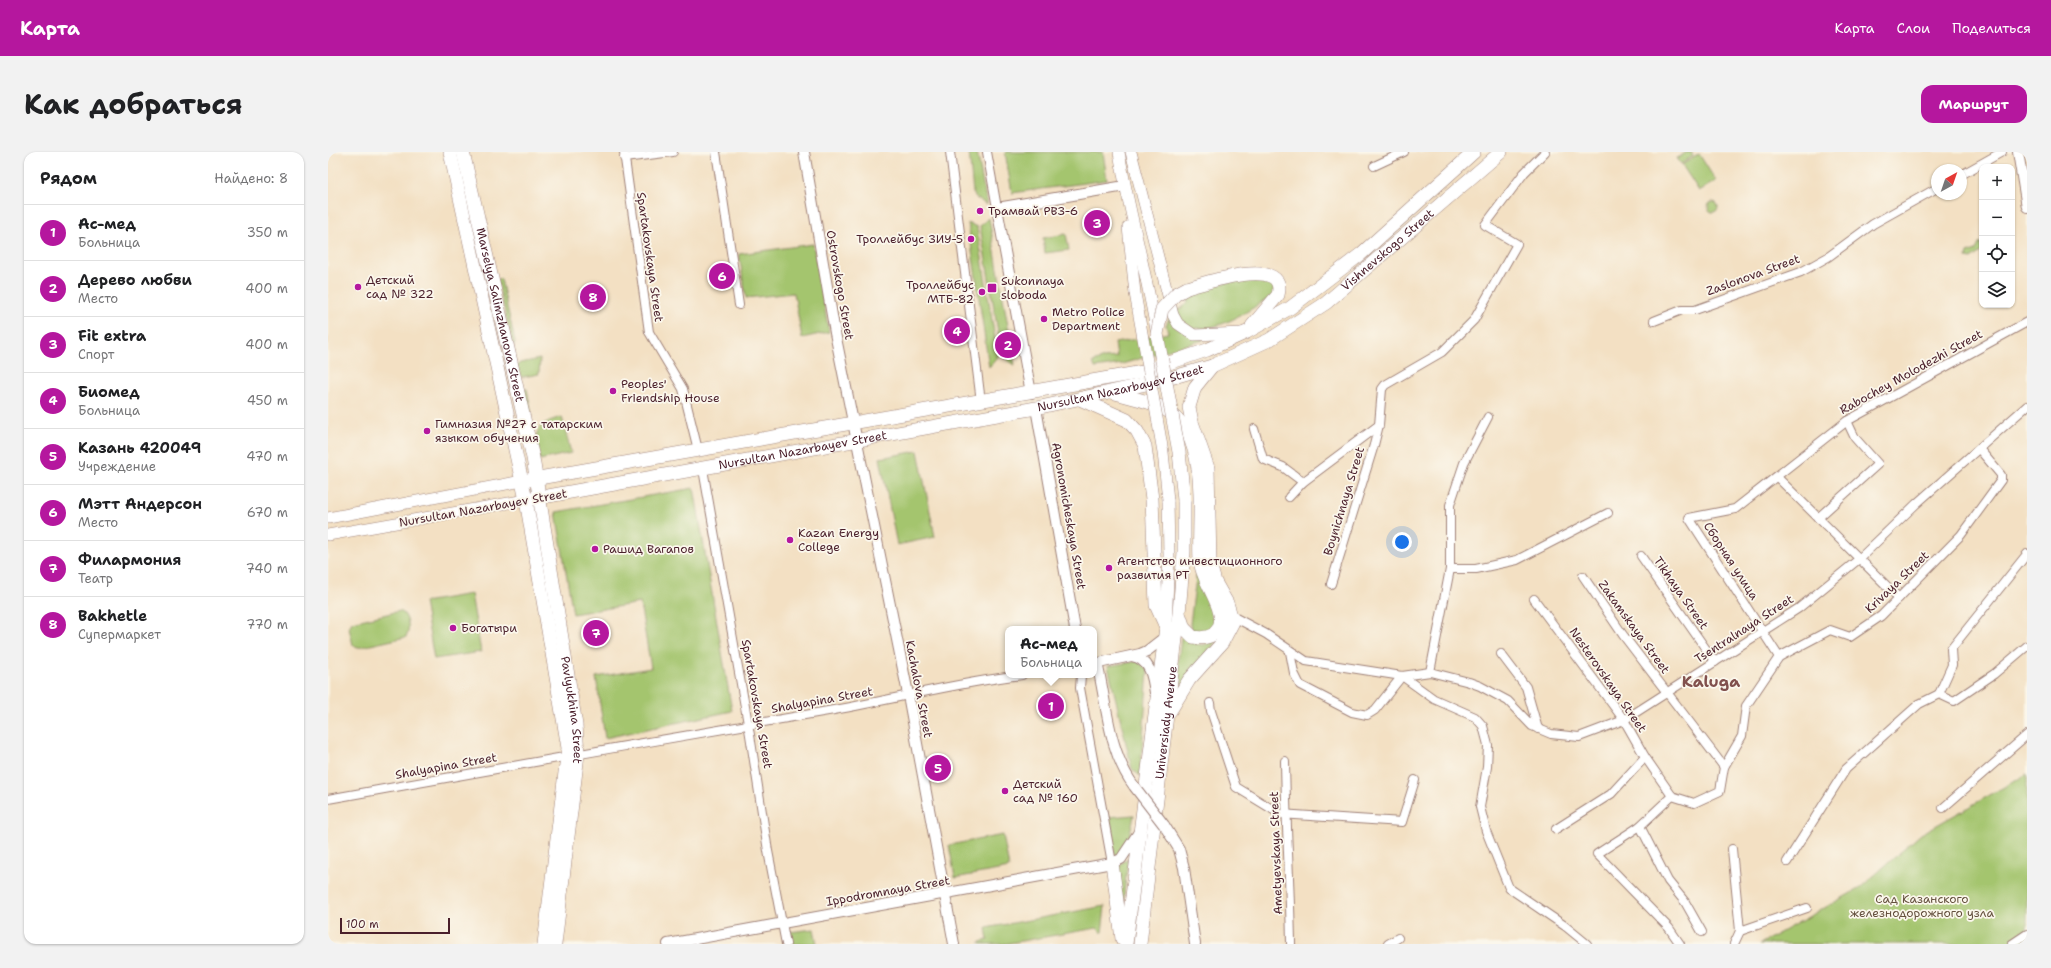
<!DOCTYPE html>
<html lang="ru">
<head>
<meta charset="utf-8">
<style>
	body { margin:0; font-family:"Shantell Sans",sans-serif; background:#f2f2f2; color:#202124 }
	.controls { position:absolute; right:12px; top:12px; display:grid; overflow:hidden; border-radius:8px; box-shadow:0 1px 3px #0004 }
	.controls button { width:36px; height:36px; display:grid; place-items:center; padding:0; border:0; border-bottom:1px solid #e0e0e0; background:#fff; color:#202124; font:20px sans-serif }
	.compass { position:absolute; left:1603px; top:12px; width:36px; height:36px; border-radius:50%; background:#fff; box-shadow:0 1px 3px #0004; rotate:40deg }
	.scale { position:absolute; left:12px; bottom:10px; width:110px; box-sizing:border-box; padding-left:4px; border:2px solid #4a1f2b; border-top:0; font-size:11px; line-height:14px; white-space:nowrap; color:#4a1f2b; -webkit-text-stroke:3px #fbf7ec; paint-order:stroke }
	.you { position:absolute; left:1074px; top:390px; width:14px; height:14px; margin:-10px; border:3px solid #fff; border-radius:50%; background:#1a73e8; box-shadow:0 0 0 6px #1a73e833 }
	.badge { display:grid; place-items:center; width:26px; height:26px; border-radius:50%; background:#b5179e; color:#fff; font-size:13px; font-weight:700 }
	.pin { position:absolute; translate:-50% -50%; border:2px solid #fff; box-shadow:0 1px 4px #0006 }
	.popup { position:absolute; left:677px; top:474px; width:92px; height:52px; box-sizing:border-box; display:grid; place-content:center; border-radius:8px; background:#fff; filter:drop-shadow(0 1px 3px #0005); font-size:13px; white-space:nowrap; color:#757577 }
	.popup b { font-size:15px; color:#202124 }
	.popup::after { content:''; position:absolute; left:50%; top:100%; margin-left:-8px; border:8px solid transparent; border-top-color:#fff }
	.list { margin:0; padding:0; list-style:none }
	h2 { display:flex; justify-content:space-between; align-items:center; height:52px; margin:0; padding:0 16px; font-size:17px }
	h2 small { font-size:13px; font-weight:400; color:#757577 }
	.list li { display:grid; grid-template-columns:26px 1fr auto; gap:12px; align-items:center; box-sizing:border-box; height:56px; padding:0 16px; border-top:1px solid #e0e0e0 }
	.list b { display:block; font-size:15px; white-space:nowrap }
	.list p { margin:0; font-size:13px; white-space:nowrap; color:#757577 }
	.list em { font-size:13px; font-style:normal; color:#757577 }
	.icon { flex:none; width:22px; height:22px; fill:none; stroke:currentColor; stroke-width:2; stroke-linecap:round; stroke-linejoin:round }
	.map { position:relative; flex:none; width:1699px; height:792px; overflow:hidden; border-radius:12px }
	header { display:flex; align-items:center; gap:24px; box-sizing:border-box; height:56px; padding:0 20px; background:#b5179e; color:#fff }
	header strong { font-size:19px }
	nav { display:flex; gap:22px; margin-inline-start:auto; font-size:14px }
	.intro { display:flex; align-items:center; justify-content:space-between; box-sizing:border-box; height:96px; padding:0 24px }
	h1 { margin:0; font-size:28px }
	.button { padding:10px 18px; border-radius:12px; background:#b5179e; color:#fff; font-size:14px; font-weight:700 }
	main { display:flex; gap:24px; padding:0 24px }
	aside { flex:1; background:#fff; border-radius:12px; box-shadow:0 1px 3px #0004 }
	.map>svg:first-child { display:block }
	.green { fill:#a4c56e; stroke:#77724c }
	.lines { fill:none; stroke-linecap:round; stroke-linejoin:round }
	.minor-casing { stroke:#9e8077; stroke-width:10 }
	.tertiary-casing { stroke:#9e8077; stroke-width:12 }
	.secondary-casing { stroke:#9e8077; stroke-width:12 }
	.primary-casing { stroke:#9e8077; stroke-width:14 }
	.minor { stroke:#fff; stroke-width:8 }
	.tertiary { stroke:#fff; stroke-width:10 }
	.secondary { stroke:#fff; stroke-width:11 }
	.primary { stroke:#fff; stroke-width:13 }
	.tertiary-bridge-casing { stroke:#9e8077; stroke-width:12; stroke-linecap:butt }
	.secondary-bridge-casing { stroke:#9e8077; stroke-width:12; stroke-linecap:butt }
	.primary-bridge-casing { stroke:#9e8077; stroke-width:14; stroke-linecap:butt }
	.tertiary-bridge { stroke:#fff; stroke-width:10 }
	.secondary-bridge { stroke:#fff; stroke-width:11 }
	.primary-bridge { stroke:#fff; stroke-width:13 }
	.poi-dot { fill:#b5179e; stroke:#fbf7ec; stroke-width:1.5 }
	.labels { text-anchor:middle; stroke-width:3.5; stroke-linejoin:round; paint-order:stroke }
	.poi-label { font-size:12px; fill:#4a1f2b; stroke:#fbf7ec; text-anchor:start }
	.street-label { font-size:12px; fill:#4a1f2b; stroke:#fbf7ec }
	.park-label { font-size:12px; fill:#65513f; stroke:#fbf7ec }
	.district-label { font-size:16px; font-weight:bold; fill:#81504d; stroke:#fbf7ec }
</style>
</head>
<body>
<header>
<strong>Карта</strong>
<nav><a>Карта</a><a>Слои</a><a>Поделиться</a></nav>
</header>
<div class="intro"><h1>Как добраться</h1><a class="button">Маршрут</a></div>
<main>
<aside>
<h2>Рядом<small>Найдено: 8</small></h2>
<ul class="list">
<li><span class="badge">1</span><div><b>Ас-мед</b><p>Больница</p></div><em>350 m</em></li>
<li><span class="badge">2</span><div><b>Дерево любви</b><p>Место</p></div><em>400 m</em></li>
<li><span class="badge">3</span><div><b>Fit extra</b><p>Спорт</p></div><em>400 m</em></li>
<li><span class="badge">4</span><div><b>Биомед</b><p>Больница</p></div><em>450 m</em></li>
<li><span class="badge">5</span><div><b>Казань 420049</b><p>Учреждение</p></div><em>470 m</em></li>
<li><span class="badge">6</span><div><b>Мэтт Андерсон</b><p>Место</p></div><em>670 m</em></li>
<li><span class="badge">7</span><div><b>Филармония</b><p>Театр</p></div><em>740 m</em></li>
<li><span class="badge">8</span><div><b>Bakhetle</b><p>Супермаркет</p></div><em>770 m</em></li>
</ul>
</aside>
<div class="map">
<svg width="1699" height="792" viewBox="0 0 1699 792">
	<rect width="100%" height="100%" fill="#fbf7ec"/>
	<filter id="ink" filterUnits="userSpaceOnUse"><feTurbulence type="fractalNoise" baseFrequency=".025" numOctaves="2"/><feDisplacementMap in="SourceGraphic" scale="8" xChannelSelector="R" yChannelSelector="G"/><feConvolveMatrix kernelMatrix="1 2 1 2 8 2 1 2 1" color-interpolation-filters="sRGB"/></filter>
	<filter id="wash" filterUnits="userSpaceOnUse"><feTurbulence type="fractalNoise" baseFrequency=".012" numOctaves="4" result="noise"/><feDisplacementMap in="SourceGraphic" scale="16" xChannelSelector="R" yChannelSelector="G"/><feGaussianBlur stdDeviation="0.9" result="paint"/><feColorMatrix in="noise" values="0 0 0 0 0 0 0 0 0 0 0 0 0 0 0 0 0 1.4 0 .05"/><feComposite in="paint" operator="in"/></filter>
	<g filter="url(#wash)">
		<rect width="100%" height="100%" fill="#f3e0c3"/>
		<!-- green -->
		<g class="green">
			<polygon points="641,0 649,0 659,53 648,46 645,41"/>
			<polygon points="677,0 775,0 779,28 684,41"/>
			<polygon points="1359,0 1363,0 1365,4 1353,12 1349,6"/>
			<polygon points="1371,2 1388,29 1371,39 1354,13"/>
			<circle cx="1385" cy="55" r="5"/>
			<polygon points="661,66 687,214 674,204 652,74"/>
			<polygon points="640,71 649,75 670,205 661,215"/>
			<polygon points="738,82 741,98 717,101 715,86"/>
			<polygon points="1652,90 1654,99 1643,107 1639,106 1640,101 1648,98"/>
			<polygon points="485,92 501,180 474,186 466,141 418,146 411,102"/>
			<path d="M925 124 945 129 946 143C922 157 896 178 868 176L865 179C856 174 851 167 849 157L854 156 860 150V140Z"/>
			<polygon points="169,127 173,127 187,190 185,195"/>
			<polygon points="843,163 875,188 794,212 767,216 765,210 776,206 789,205 787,191 840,181 838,173"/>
			<polygon points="212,207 211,222 195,225 191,224 188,214 192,211"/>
			<polygon points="199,237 203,258 199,268 195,238"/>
			<path d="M234 265 243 301 212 308C207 279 204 273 234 265Z"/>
			<polygon points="590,299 607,385 569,393 552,306"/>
			<polygon points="366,336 404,559 277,586 268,525 323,516 312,451 245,462 228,360"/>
			<polygon points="870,411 889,471 880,482 863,479 862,472"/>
			<polygon points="143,442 153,500 106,507 96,450"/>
			<path d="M72 459C80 462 83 478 78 485L29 496 25 493 21 476 24 470Z"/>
			<polygon points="854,480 867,492 876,493 890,487 845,545"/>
			<polygon points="810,509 820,518 812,624 804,617 780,514"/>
			<polygon points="1699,622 1699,792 1432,792 1532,736 1593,682"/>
			<polygon points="806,663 799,695 787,706 781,665"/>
			<polygon points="675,683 681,716 627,726 621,693"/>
			<polygon points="800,706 794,761 788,715"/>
			<polygon points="777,754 774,781 769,776 676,792 652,792 652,790 660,788 658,776"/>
			<polygon points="486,777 489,792 464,792 462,780"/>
		</g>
	</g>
	<g filter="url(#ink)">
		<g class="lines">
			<defs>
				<g id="minor">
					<polyline points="296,0 321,180 355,237 370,298"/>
					<polyline points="388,0 411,153"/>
					<polyline points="622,0 653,250"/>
					<polyline points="659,0 669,56"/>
					<polyline points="296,6 345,0"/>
					<polyline points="1046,14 1076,0"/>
					<polyline points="1633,23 1674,0"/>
					<polyline points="1326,169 1354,158 1367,158 1473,120 1500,105 1545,72 1609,36"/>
					<polyline points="926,277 935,307 955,315 975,330"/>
					<polyline points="375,317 422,583 440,699 458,792"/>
					<polyline points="1449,325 1571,446"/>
					<polyline points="961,345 975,330 1051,273"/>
					<polyline points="1490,366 1550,312 1527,286 1519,269"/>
					<polyline points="1313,404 1387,510"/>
					<polyline points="1122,417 1148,417 1189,408 1280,361"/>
					<polyline points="1255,424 1295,483 1396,615"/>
					<polyline points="1003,432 1046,293 1051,273 1054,237 1057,233 1114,200 1146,168 1189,92 1157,73 1196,21 1217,0"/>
					<polyline points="1206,447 1296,568 1317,605 1344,644"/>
					<polyline points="904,464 938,482 978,509 1074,524 1102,520 1141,530 1152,534 1180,549 1204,574 1223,582 1251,585 1296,568 1471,456 1531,407 1588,352 1699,254"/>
					<polyline points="962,500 966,521 972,533 1024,560 1039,563 1047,558 1074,524 1106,547 1147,565 1155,574 1160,593 1159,615 1152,655 1158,679 1181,736 1237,774 1259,792"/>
					<polyline points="1173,502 1198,535 1210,577"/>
					<polyline points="1451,505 1361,366 1407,357 1519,269 1699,170"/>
					<polyline points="1102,520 1122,417 1122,353 1136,311 1160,265"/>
					<polyline points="753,523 752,536 784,711"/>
					<polyline points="1611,542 1624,513 1623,497 1699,402"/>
					<polyline points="1611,542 1626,549 1666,522 1699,494"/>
					<polyline points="882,551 883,559 908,635 952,662 1074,670 1087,628"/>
					<path d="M957 609C958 670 962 731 963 792"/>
					<polyline points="1344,644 1366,651 1392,639 1396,615 1414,584 1418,554 1451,505 1502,478 1522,485 1553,464 1633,383 1673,328 1673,323 1652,298"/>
					<polyline points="1344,644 1312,674 1269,702 1341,776 1352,792"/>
					<path d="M0 647C169 616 337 587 506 558 569 547 630 530 694 523"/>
					<polyline points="1615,656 1699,583"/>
					<polyline points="1312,674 1340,729 1357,750 1374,780"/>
					<polyline points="1228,677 1283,642 1317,605"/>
					<polyline points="1404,697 1412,779"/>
					<polyline points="1459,710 1518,617 1591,552 1611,542"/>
					<polyline points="1412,779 1479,756"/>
					<polyline points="1060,792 1070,786"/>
					<polyline points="1406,792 1412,779"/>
					<polyline points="1684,792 1699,782"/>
				</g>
				<g id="tertiary">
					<polyline points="476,0 507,181 578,532 626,792"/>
					<polyline points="1690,0 1699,55"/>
					<polyline points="703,241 669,56 797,34"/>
					<polyline points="708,256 747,477"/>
					<path d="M804 504C822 507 825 525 827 541"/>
					<path d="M769 511C779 552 780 599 806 634"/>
					<polyline points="766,512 812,502 819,499 837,485"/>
					<polyline points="836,673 851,697 856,716 867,792"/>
					<polyline points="340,792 784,711 793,707 811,680"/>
				</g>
				<g id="secondary">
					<path d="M791 0C801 60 818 118 828 178"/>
					<polyline points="803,0 845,163 850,172 866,183 915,181"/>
					<polyline points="800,75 807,141"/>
					<polyline points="0,366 194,329"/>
					<polyline points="0,383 198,348"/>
					<polyline points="838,475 841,403 840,348"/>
				</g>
				<g id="primary">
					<polyline points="122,0 198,348 240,596 216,792"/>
					<path id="s1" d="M135 0 205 306 248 573 250 602 227 792"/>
					<path d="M859 136C874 132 961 102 950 143L924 174"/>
					<path d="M784 240C800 245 818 248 833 255 885 280 869 363 872 409 874 429 896 454 892 472 889 485 877 487 865 485L856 476 852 464"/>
					<polyline points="752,247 799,268 809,279 817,294 824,347 828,453 838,475 798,792"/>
					<polyline points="194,329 815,220 879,198 919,180 962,156 1033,102 1146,0"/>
					<path id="s2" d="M198 348 708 256 832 229 884 214 941 188 998 151 1173 0"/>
					<polyline points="842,559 861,528 894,491 905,470 899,451 887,430 882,412 880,316 864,270 861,255 867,235 884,214"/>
					<polyline points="784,711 794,787"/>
					<path id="s3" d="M812 792 851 461 856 400V348"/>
				</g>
			</defs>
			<!-- minor casing -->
			<use href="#minor" class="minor-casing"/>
			<!-- tertiary casing -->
			<use href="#tertiary" class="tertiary-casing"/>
			<!-- secondary casing -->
			<use href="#secondary" class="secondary-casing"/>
			<!-- primary casing -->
			<use href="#primary" class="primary-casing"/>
			<!-- minor -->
			<use href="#minor" class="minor"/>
			<!-- tertiary -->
			<use href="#tertiary" class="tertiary"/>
			<!-- secondary -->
			<use href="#secondary" class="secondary"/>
			<!-- primary -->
			<use href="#primary" class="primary"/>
			<defs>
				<polyline id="tertiary-bridge" points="806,634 836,673"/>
				<polyline id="secondary-bridge" points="807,141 835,300 840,348"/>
				<polyline id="primary-bridge" points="856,348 851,300 829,182 834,157 848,142 859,136"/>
			</defs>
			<!-- tertiary-bridge casing -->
			<use href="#tertiary-bridge" class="tertiary-bridge-casing"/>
			<!-- secondary-bridge casing -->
			<use href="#secondary-bridge" class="secondary-bridge-casing"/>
			<!-- primary-bridge casing -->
			<use href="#primary-bridge" class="primary-bridge-casing"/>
			<!-- tertiary-bridge -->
			<use href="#tertiary-bridge" class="tertiary-bridge"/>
			<!-- secondary-bridge -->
			<use href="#secondary-bridge" class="secondary-bridge"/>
			<!-- primary-bridge -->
			<use href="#primary-bridge" class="primary-bridge"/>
		</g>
	</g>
	<!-- markers -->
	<g class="poi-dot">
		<circle cx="652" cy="59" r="4"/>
		<circle cx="643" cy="87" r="4"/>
		<circle cx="30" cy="135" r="4"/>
		<rect x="659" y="131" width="10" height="10" rx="2"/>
		<circle cx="654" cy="140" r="4"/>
		<circle cx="716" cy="167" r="4"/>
		<circle cx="285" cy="239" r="4"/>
		<circle cx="99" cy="279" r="4"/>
		<circle cx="462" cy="388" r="4"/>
		<circle cx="267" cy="397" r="4"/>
		<circle cx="781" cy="416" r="4"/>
		<circle cx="125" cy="476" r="4"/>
		<circle cx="677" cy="639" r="4"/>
	</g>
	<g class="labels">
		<!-- poi labels -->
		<g class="poi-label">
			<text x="660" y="63">Трамвай РВЗ-6</text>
			<text x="635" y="91" text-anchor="end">Троллейбус ЗИУ-5</text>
			<text x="38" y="132">Детский<tspan x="38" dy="14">сад № 322</tspan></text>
			<text x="673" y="133">Sukonnaya<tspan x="673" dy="14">sloboda</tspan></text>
			<text x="646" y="137" text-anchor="end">Троллейбус<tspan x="646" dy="14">МТБ-82</tspan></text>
			<text x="724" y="164">Metro Police<tspan x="724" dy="14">Department</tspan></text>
			<text x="293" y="236">Peoples'<tspan x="293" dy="14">Friendship House</tspan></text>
			<text x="107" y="276">Гимназия №27 с татарским<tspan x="107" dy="14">языком обучения</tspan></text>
			<text x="470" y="385">Kazan Energy<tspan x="470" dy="14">College</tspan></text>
			<text x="275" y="401">Рашид Вагапов</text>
			<text x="789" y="413">Агентство инвестиционного<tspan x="789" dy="14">развития РТ</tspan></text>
			<text x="133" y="480">Богатыри</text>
			<text x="685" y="636">Детский<tspan x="685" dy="14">сад № 160</tspan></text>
		</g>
		<!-- street labels -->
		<g class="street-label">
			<text dy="4" stroke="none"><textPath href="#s2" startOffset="911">Vishnevskogo Street</textPath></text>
			<text transform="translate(322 105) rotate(82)" y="4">Spartakovskaya Street</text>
			<text transform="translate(1425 123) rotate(-20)" y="4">Zaslonova Street</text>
			<text transform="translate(512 133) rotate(80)" y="4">Ostrovskogo Street</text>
			<text dy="4" stroke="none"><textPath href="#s1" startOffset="167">Marselya Salimzhanova Street</textPath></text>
			<text transform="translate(1583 220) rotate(-29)" y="4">Rabochey Molodezhi Street</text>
			<text dy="4" stroke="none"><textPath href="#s2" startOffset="605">Nursultan Nazarbayev Street</textPath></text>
			<text dy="4" stroke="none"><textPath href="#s2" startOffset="281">Nursultan Nazarbayev Street</textPath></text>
			<text transform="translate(1016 349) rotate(-73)" y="4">Boynichnaya Street</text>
			<text transform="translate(155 356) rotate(-10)" y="4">Nursultan Nazarbayev Street</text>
			<text transform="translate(741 364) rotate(80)" y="4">Agronomicheskaya Street</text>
			<text transform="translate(1403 409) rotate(57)" y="4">Сборная улица</text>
			<text transform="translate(1569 430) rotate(-44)" y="4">Krivaya Street</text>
			<text transform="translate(1353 441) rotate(55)" y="4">Tikhaya Street</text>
			<text transform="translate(1306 475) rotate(54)" y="4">Zakamskaya Street</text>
			<text transform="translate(1416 477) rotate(-33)" y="4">Tsentralnaya Street</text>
			<text transform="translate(1280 528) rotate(55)" y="4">Nesterovskaya Street</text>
			<text transform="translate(591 537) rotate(79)" y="4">Kachalova Street</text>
			<text transform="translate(494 548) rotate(-10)" y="4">Shalyapina Street</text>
			<text transform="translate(429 552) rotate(80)" y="4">Spartakovskaya Street</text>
			<text dy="4" stroke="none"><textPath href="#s1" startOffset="569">Pavlyukhina Street</textPath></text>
			<text dy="4" stroke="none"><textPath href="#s3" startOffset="223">Universiady Avenue</textPath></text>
			<text transform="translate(118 614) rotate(-10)" y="4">Shalyapina Street</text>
			<text transform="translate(948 701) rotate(-92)" y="4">Ametyevskaya Street</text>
			<text transform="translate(560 739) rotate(-10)" y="4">Ippodromnaya Street</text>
		</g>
		<!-- park labels -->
		<g class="park-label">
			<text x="1594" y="751">Сад Казанского<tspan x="1594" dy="14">железнодорожного узла</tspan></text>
		</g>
		<!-- district labels -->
		<g class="district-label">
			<text x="1383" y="535">Kaluga</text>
		</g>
	</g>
</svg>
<div class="controls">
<button>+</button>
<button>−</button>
<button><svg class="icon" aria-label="locate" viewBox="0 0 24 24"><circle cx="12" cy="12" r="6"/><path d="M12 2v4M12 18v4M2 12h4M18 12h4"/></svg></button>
<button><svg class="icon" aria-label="layers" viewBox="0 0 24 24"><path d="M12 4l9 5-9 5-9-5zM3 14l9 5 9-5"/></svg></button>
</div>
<svg class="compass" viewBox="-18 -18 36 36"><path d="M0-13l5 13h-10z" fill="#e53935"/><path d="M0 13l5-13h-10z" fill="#757577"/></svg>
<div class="scale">100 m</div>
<div class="you"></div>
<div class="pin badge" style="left:723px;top:554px">1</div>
<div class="popup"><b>Ас-мед</b>Больница</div>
<div class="pin badge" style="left:680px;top:193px">2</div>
<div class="pin badge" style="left:769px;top:71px">3</div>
<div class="pin badge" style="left:629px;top:179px">4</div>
<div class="pin badge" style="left:610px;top:616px">5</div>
<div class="pin badge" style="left:394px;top:124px">6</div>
<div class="pin badge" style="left:268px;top:481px">7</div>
<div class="pin badge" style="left:265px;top:145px">8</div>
</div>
</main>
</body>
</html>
